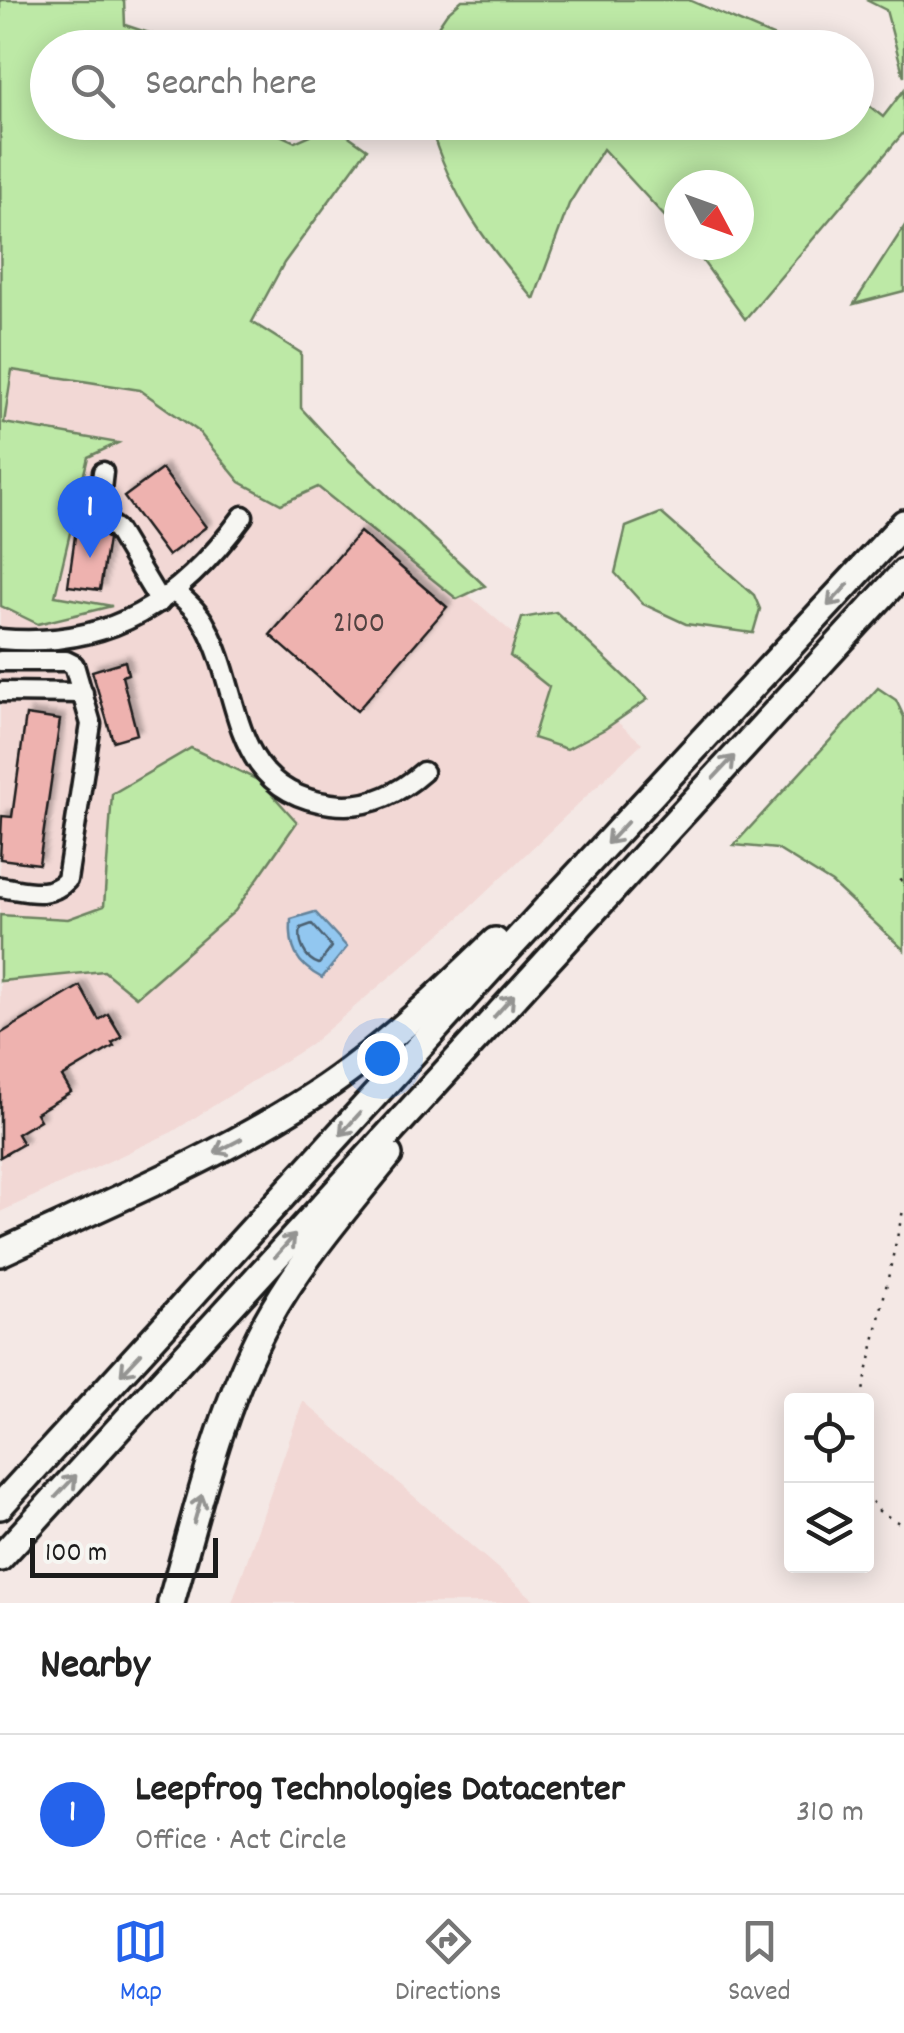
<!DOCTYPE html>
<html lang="en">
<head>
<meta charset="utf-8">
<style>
	body { margin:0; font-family:Dekko,sans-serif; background:#f6f6f6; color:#222 }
	.controls { position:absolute; right:30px; bottom:30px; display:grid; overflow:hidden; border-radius:10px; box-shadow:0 5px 25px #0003 }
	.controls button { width:90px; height:90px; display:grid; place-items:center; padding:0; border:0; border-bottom:2px solid #e0e0e0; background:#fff; color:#222; font:50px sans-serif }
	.compass { position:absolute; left:664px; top:170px; width:90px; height:90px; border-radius:50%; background:#fff; box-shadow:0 5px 25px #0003; rotate:131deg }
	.scale { position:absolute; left:30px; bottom:25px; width:188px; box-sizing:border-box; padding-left:10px; border:5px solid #1c1c1c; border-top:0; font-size:28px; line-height:35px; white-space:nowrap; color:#1c1c1c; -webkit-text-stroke:8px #f6f6f2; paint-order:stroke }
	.you { position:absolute; left:382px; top:1058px; width:35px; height:35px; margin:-25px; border:8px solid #fff; border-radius:50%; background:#1a73e8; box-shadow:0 0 0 15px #1a73e833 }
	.badge { display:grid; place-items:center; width:65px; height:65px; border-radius:50%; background:#2563eb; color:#fff; font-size:32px; font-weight:700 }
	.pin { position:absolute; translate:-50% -82px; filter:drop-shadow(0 2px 5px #0008) }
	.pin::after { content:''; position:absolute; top:52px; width:35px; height:30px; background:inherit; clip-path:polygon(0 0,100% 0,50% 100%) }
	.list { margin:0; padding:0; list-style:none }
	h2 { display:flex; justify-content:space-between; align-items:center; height:130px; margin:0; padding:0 40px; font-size:42px }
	h2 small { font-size:32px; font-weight:400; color:#767676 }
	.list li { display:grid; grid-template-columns:65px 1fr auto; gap:30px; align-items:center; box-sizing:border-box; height:160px; padding:0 40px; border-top:2px solid #e0e0e0 }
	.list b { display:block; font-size:38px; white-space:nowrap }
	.list p { margin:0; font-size:32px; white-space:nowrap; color:#767676 }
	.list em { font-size:32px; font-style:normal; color:#767676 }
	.icon { flex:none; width:55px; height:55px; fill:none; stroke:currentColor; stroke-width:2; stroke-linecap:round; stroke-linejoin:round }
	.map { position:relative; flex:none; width:904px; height:1603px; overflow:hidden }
	.search { position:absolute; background:#fff; box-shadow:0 5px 25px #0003; left:30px; right:30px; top:30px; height:110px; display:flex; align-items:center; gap:25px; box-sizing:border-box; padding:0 35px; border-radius:55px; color:#767676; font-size:38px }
	.sheet { height:290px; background:#fff }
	nav { display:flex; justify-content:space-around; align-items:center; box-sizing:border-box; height:140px; border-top:2px solid #e0e0e0; background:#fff; font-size:28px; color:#767676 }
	nav a { display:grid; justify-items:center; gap:5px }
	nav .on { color:#2563eb }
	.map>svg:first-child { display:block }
	.built { fill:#f2d8d5 }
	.green { fill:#bde9a6; stroke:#6c8261; stroke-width:2.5 }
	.water { fill:#92c7f0; stroke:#63839b; stroke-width:2.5 }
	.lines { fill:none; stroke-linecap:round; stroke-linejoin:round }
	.shore { stroke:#4b6071; stroke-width:2.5 }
	.building { fill:#eeb2af; stroke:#1c1c1c; stroke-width:2.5; filter:url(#shadow) }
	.minor-casing { stroke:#1c1c1c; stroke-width:25 }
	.highway-casing { stroke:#1c1c1c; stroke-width:32 }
	.path { stroke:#1c1c1c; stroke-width:2.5; stroke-dasharray:2.5 8; stroke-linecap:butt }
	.minor { stroke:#f6f6f2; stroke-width:18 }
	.highway { stroke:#f6f6f2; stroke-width:25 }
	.oneway { stroke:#949492 }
	.labels { text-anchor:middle; stroke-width:8; stroke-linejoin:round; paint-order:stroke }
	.number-label { font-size:30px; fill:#504241 }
</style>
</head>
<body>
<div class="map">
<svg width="904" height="1603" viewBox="0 0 904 1603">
	<defs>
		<filter id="shadow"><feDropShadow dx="5" dy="-5" stdDeviation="2.5" flood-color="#0004"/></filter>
	</defs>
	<rect width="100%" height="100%" fill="#f4e8e5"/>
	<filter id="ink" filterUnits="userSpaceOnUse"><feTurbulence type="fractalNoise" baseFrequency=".01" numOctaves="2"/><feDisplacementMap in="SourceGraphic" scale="20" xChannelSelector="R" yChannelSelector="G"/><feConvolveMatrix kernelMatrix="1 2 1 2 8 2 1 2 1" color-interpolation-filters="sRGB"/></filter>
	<g filter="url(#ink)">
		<!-- built -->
		<g class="built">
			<polygon points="0,196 642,743 460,917 310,1045 172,1132 0,1212"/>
			<polygon points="303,1401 538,1603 232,1603"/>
		</g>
		<!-- green -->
		<g class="green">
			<polygon points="0,0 124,0 125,25 191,47 48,48 48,122 254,123 295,142 333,125 367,149 284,263 252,322 301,353 301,408 350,461 485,586 457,599 318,487 281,504 240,482 198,431 140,390 12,370 4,423 118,443 88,457 55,596 112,606 38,624 1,606"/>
			<polygon points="462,0 689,0 798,47 424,47 447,13"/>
			<polygon points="866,0 904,0 904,77 886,10"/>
			<path d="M904 90V132L745 319 691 245H739V185H679V232L603 149 569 204 534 299C483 240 452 198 429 123L856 122 857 96 883 117Z"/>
			<polygon points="904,227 904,291 854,304"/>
			<polygon points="661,513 754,595 760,609 753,633 686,624 643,604 615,573 626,527"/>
			<polygon points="556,612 648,699 605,729 567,749 533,738 549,687 510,656 522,618"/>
			<polygon points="878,688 896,700 904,717 904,950 832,883 777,849 734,845"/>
			<polygon points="191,748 260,781 297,822 235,911 136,997 104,971 0,981 0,915 68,919 104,906 112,794"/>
		</g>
		<!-- water -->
		<path class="water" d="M315 912 347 947 322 978C296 964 289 949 291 919Z"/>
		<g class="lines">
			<!-- shore -->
			<path class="shore" d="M312 924 332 947 319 964C304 959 298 942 301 928Z"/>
		</g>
		<!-- building -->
		<g class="building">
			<polygon points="162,469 206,527 168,556 124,497"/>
			<polygon points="76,529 99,532 108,539 100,590 68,586"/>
			<polygon points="360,532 447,607 357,711 270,635"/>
			<polygon points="125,661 128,674 122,676 137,734 113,741 92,671"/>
			<polygon points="26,715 60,720 39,864 0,859 2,816 12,817"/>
			<polygon points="80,986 99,1020 108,1014 122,1037 112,1043 114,1046 62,1077 71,1092 36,1113 40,1120 17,1134 23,1144 0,1157 0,1034"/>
		</g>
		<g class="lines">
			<defs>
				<g id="minor">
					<polyline points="103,472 98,516 116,529 160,602"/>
					<path d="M175 591C187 602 199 612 206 626 243 693 228 791 331 804 366 809 397 795 423 772"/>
					<path d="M0 639C111 649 180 602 243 516"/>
					<path d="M0 661H66L74 665 91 724 67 880C49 900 24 890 0 887"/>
					<polyline points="2,692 83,693"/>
				</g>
				<g id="highway">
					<path d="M0 1253C106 1204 216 1159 314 1095 381 1051 438 996 495 941"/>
					<polyline points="0,1506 503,955 904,523"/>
					<polyline points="0,1558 904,572"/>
					<path d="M171 1603C198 1508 220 1409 267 1321 300 1261 346 1208 389 1155"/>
				</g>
			</defs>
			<!-- minor casing -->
			<use href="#minor" class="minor-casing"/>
			<!-- highway casing -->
			<use href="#highway" class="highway-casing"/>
			<!-- path -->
			<g class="path">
				<polyline points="900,881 904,879"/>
				<polyline points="861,1400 904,1206"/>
				<polyline points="866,1493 879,1511 904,1526"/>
			</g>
			<!-- minor -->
			<use href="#minor" class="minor"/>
			<!-- highway -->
			<use href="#highway" class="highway"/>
		</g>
		<!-- one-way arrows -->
		<defs><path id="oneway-shaft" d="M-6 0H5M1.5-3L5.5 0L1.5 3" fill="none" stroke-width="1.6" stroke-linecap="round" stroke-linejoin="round" transform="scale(2.5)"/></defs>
		<g class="oneway">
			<use href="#oneway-shaft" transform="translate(838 595) rotate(133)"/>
			<use href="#oneway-shaft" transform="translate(724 767) rotate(-47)"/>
			<use href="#oneway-shaft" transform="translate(617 833) rotate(133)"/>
			<use href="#oneway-shaft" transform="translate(504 1006) rotate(-48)"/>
			<use href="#oneway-shaft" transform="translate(350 1124) rotate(132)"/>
			<use href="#oneway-shaft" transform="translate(228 1146) rotate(152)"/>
			<use href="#oneway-shaft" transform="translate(285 1246) rotate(-48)"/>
			<use href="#oneway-shaft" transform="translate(131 1364) rotate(133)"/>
			<use href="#oneway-shaft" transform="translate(66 1486) rotate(-47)"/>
			<use href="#oneway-shaft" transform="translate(198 1509) rotate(-74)"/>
		</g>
	</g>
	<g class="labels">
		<!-- number labels -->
		<g class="number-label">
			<text x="359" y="631">2100</text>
		</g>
	</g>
</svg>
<div class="controls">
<button><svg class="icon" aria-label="locate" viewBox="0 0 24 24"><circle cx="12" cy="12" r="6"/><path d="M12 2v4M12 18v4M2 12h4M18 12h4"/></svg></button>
<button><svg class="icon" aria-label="layers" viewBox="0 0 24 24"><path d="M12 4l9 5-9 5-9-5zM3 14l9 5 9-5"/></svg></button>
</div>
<svg class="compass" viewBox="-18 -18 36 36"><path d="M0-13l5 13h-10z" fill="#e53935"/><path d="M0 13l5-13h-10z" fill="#767676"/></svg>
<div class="scale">100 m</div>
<div class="you"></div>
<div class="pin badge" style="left:90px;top:558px">1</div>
<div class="search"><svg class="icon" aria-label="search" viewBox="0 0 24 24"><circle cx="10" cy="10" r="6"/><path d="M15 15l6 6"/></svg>Search here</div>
</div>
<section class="sheet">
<h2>Nearby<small></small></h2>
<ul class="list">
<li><span class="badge">1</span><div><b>Leepfrog Technologies Datacenter</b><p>Office · Act Circle</p></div><em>310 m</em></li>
</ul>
</section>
<nav>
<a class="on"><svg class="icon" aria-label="map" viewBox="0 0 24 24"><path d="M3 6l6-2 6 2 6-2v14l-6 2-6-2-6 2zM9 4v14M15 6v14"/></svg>Map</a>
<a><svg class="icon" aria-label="directions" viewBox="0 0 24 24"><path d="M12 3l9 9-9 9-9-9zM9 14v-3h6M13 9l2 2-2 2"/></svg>Directions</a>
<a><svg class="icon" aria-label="saved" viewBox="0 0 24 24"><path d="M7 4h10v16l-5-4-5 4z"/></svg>Saved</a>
</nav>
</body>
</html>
